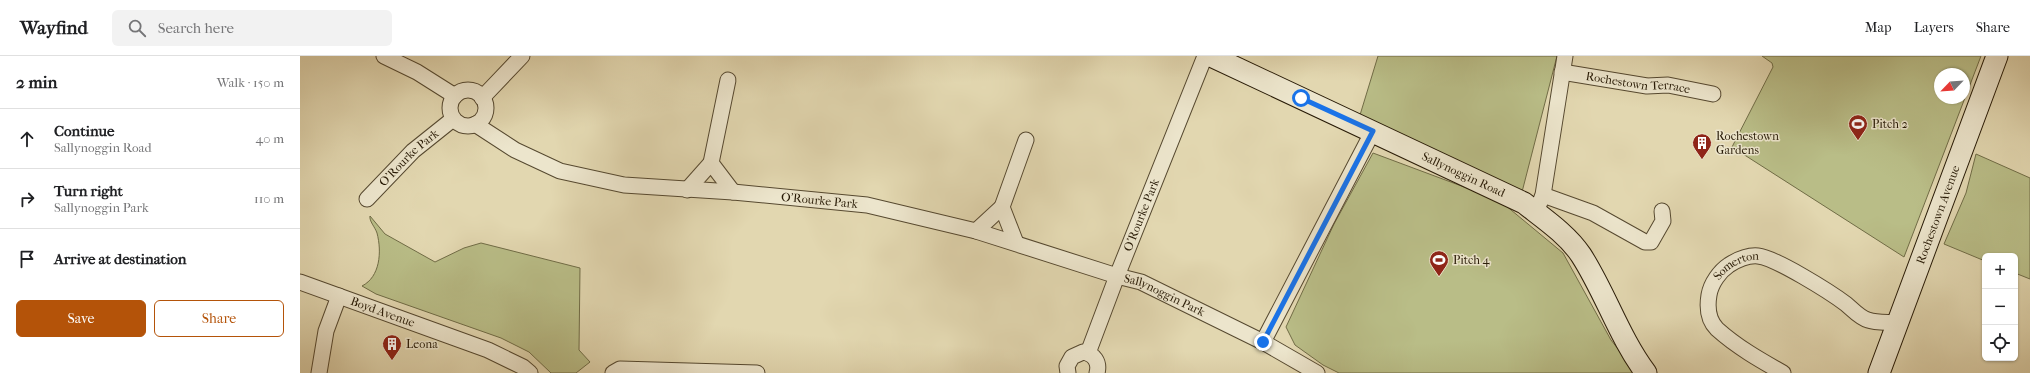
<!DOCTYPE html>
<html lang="en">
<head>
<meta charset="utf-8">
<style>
	body { margin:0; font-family:"IM FELL French Canon",serif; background:#f2f2f2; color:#202124 }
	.controls { position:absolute; right:12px; bottom:12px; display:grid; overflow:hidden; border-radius:6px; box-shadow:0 1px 3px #0004 }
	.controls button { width:36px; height:36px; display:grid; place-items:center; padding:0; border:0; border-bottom:1px solid #e0e0e0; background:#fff; color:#202124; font:20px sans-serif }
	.compass { position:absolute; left:1634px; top:12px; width:36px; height:36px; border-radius:50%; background:#fff; box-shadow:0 1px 3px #0004; rotate:245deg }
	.stop { position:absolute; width:12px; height:12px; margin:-9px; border:3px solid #1a73e8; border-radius:50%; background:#fff }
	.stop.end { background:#1a73e8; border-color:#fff; box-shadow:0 1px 4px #0008 }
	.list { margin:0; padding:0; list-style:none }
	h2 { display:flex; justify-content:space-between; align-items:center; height:52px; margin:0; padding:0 16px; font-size:17px }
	h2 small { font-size:13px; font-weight:400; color:#757577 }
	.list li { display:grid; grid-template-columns:26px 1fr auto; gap:12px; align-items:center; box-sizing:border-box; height:60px; padding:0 16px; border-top:1px solid #e0e0e0 }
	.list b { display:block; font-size:15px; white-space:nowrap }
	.list p { margin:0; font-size:13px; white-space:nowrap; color:#757577 }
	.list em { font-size:13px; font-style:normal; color:#757577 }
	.actions { display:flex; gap:8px; padding:12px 16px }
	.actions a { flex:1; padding:9px 0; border:1px solid #b45309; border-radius:6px; text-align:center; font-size:14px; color:#b45309 }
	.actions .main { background:#b45309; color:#fff }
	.icon { flex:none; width:22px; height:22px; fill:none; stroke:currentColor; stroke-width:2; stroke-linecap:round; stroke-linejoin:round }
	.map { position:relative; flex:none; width:1730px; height:317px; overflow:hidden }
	header { display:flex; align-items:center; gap:24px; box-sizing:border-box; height:56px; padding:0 20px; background:#fff; border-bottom:1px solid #e0e0e0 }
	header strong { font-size:19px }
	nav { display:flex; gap:22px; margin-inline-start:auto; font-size:14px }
	.search { width:280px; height:36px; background:#f2f2f2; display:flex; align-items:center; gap:10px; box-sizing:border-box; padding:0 14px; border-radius:6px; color:#757577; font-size:15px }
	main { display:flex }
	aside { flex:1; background:#fff }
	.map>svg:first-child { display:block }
	.green { fill:#b9bd87; stroke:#706c46; fill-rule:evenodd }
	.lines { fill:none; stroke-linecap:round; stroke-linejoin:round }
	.street-casing { stroke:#564930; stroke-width:17 }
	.secondary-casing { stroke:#271a06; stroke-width:23 }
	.street { stroke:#ece5cc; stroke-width:15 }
	.secondary { stroke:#ece5cc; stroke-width:21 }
	.route { stroke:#1a73e8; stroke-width:5 }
	.labels { text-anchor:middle; stroke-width:3; stroke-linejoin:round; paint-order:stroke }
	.street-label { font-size:12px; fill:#271a06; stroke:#ece5cc }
	.poi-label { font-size:12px; fill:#271a06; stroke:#ece5cc; text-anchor:start }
</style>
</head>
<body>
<header>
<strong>Wayfind</strong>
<div class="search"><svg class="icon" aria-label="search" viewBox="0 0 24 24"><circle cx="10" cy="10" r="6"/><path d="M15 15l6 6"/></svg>Search here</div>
<nav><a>Map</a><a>Layers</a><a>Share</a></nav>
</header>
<main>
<aside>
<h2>2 min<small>Walk · 150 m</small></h2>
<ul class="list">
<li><svg class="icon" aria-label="ahead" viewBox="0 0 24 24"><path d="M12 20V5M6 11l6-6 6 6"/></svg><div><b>Continue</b><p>Sallynoggin Road</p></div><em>40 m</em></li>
<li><svg class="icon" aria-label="right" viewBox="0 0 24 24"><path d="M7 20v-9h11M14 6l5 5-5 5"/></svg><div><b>Turn right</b><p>Sallynoggin Park</p></div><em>110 m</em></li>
<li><svg class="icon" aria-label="arrive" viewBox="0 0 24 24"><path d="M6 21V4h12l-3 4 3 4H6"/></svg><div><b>Arrive at destination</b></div></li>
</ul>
<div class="actions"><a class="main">Save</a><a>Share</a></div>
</aside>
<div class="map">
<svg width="1730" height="317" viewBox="0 0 1730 317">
	<rect width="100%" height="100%" fill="#e2d7b0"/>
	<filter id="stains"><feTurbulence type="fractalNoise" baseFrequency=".005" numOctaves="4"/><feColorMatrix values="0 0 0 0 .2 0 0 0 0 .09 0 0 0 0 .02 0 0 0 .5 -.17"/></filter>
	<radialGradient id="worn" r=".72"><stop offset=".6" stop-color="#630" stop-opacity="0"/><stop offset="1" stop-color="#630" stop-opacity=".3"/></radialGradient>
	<!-- green -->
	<g class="green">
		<polygon points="1078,0 1257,0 1222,136 1060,59"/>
		<path d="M1462 0H1681L1604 201 1432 91 1473 11 1472 7ZM1640 18H1664V42H1640Z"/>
		<polygon points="1073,97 1199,144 1263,197 1311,284 1337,317 1039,317 1023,309 995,289 986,271 1034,168"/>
		<polygon points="1676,98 1730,122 1730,223 1715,217 1715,200 1685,200 1685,205 1644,188 1666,137"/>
		<path d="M70 160 85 178 135 206 164 192 181 187 280 212 279 294 290 306 276 317H251L229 296 201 282 76 238 62 230C80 221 82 196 77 177 75 171 69 165 70 160Z"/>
	</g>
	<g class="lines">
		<defs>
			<g id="street">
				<polyline points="84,0 117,16 155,40"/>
				<path id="s1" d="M1262 16 1347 30 1368 29 1413 38"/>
				<polyline points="428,24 411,107 433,136"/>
				<circle cx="168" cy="52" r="18"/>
				<polyline points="182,42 222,0"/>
				<path id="s2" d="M175 68 215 94 260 115 324 129 433 136 567 149 676 175 817 220 841 226 963 286 1017 317"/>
				<polyline points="387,134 411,107"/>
				<polyline points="1243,139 1293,157 1345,186 1351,186 1363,165 1362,155"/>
				<path id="s3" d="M67 143 113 95 153 63"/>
				<polyline points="1236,156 1243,139 1265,0"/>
				<polyline points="676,175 702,151"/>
				<polyline points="716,187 702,151 726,84"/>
				<path id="s4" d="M0 226 188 294 223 311 230 317"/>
				<polyline points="963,286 1073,75"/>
				<path id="s5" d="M788 297 817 220 905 0"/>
				<polyline points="19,317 26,275 39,240"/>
				<polyline points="313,317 320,313 457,317"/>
				<path d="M768 317 767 310 772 301 783 296C794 298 800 306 797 317"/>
				<path id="s6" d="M1483 317C1460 304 1437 291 1417 273 1408 264 1407 251 1409 239 1411 227 1420 215 1429 209 1437 204 1448 199 1458 200 1476 202 1530 236 1546 248 1552 253 1560 262 1568 264 1576 267 1589 266 1598 267"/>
			</g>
			<g id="secondary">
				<path id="s7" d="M911 0 1224 147C1243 162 1267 178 1281 199 1305 236 1319 281 1346 317"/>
				<path id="s8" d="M1579 317 1697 0"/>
			</g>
		</defs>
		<!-- street casing -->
		<use href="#street" class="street-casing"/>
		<!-- secondary casing -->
		<use href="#secondary" class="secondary-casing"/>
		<!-- street -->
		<use href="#street" class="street"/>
		<!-- secondary -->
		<use href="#secondary" class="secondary"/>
	</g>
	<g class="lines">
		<!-- route -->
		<polyline class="route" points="963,286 1073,75 1001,42"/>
	</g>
	<!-- icons -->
	<defs>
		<symbol id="stadium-pin" viewBox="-11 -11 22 30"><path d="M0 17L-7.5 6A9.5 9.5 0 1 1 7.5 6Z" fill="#8f2418" stroke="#ece5cc"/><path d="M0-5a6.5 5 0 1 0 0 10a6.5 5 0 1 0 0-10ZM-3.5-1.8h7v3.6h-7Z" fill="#fff"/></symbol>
		<symbol id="building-pin" viewBox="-11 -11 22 30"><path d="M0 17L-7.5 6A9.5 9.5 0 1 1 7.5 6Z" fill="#8f2418" stroke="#ece5cc"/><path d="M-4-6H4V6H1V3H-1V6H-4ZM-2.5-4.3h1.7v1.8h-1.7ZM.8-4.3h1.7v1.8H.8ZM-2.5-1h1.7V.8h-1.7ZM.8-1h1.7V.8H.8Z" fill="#fff"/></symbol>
	</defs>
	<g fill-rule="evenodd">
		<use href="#stadium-pin" x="1547" y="57" width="22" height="30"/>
		<use href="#building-pin" x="1391" y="76" width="22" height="30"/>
		<use href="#stadium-pin" x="1128" y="193" width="22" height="30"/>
		<use href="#building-pin" x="81" y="277" width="22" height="30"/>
	</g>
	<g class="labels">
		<!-- street labels -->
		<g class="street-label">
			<text dy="4" stroke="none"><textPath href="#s1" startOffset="77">Rochestown Terrace</textPath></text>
			<text dy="4" stroke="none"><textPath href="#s3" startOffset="59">O'Rourke Park</textPath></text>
			<text dy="4" stroke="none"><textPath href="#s7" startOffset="279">Sallynoggin Road</textPath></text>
			<text dy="4" stroke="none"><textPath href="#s2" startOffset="359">O'Rourke Park</textPath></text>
			<text dy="4" stroke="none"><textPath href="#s8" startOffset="169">Rochestown Avenue</textPath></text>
			<text dy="4" stroke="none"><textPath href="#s5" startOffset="148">O'Rourke Park</textPath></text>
			<text dy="4" stroke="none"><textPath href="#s6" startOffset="159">Somerton</textPath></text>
			<text dy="4" stroke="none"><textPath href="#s2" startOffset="718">Sallynoggin Park</textPath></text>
			<text dy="4" stroke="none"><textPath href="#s4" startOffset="88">Boyd Avenue</textPath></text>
		</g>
		<!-- poi labels -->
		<g class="poi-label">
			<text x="1572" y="72">Pitch 2</text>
			<text x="1416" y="84">Rochestown<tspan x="1416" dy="14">Gardens</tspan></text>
			<text x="1153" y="208">Pitch 4</text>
			<text x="106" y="292">Leona</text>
		</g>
	</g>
	<rect width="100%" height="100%" filter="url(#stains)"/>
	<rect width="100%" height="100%" fill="url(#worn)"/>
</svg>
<div class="controls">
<button>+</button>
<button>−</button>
<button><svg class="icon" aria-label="locate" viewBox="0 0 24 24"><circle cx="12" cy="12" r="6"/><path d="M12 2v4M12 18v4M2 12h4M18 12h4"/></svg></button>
</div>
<svg class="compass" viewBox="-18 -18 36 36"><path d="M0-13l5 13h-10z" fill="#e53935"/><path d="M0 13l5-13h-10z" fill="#757577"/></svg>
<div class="stop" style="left:1001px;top:42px"></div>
<div class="stop end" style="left:963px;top:286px"></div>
</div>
</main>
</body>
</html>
